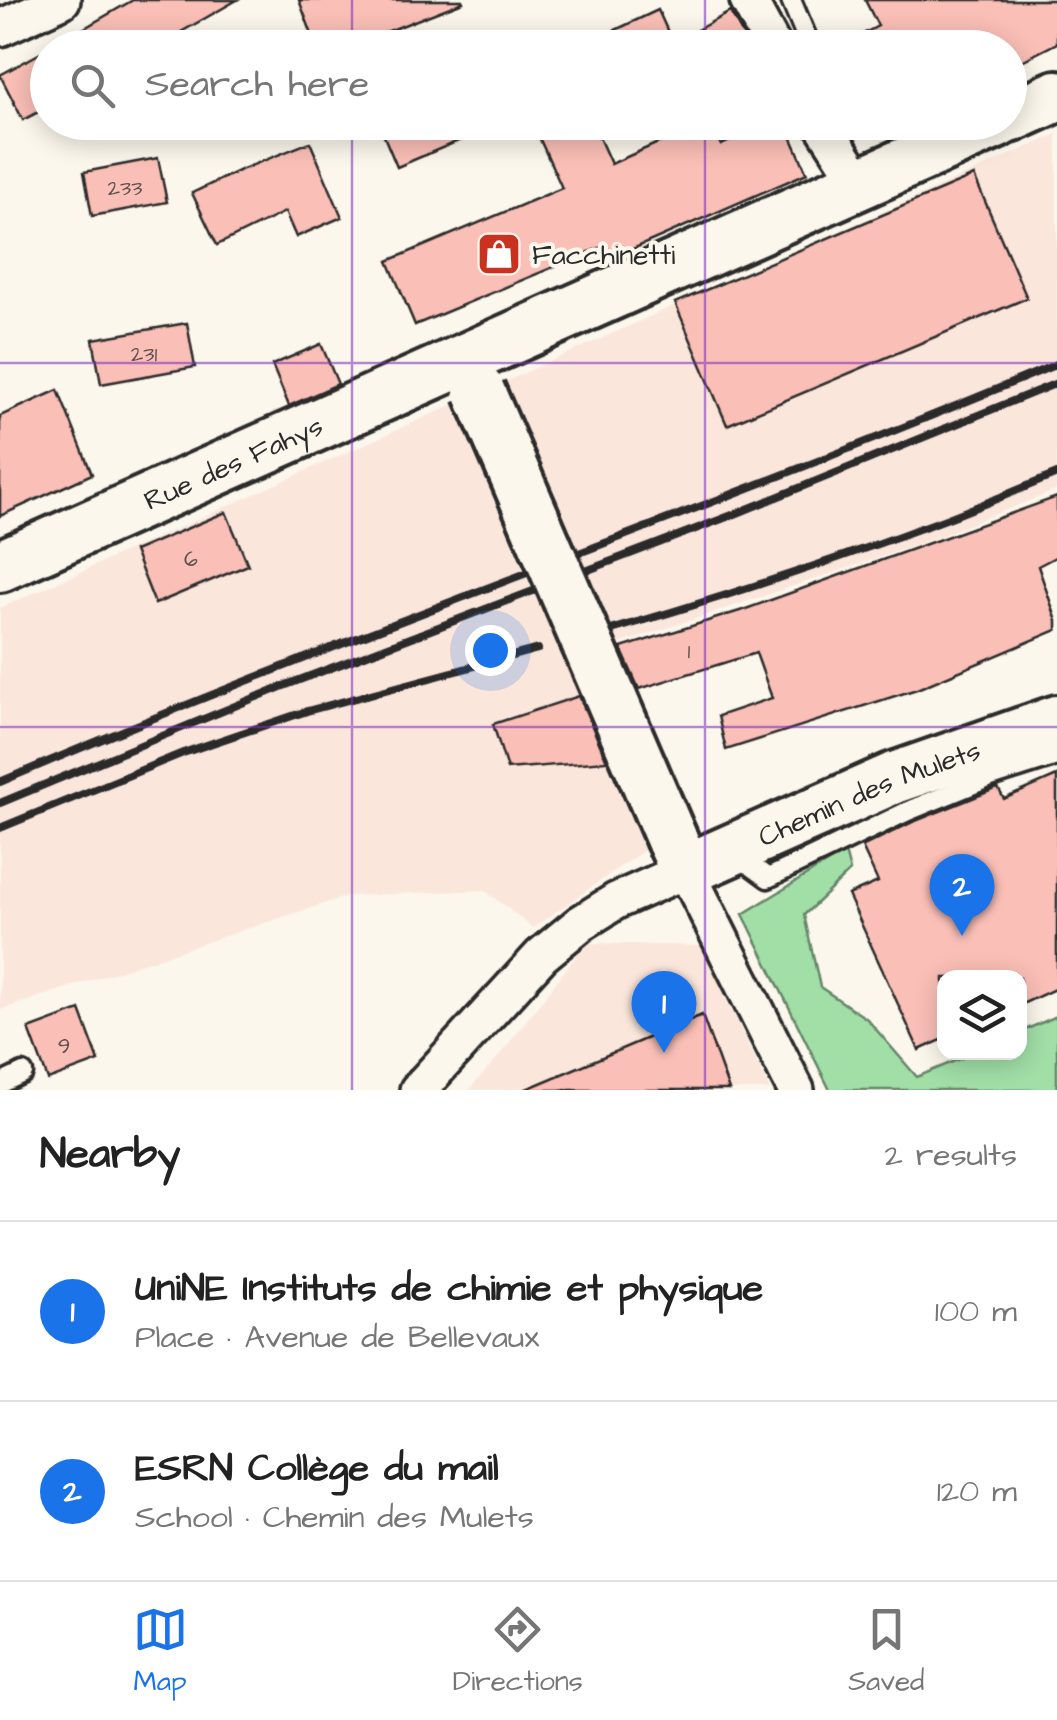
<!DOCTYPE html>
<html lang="en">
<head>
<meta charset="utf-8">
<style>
	body { margin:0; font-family:"Architects Daughter",sans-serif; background:#f6f6f6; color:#222 }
	.controls { position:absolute; right:30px; bottom:30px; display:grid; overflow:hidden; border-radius:20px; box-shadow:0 5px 25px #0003 }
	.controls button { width:90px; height:90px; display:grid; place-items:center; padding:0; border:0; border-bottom:2px solid #e0e0e0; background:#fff; color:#222; font:50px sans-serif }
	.you { position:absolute; left:490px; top:650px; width:35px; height:35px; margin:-25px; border:8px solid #fff; border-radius:50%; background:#1a73e8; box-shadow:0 0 0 15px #1a73e833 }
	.badge { display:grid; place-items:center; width:65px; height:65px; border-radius:50%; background:#1a73e8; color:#fff; font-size:32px; font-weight:700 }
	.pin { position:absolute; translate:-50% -82px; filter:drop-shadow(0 2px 5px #0008) }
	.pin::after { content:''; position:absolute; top:52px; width:35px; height:30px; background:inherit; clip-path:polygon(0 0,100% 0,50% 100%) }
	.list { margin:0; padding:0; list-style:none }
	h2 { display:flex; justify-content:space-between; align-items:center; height:130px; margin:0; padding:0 40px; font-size:42px }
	h2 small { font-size:32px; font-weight:400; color:#767676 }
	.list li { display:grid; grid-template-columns:65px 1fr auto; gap:30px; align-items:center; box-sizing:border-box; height:180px; padding:0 40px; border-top:2px solid #e0e0e0 }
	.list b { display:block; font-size:38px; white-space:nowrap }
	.list p { margin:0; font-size:32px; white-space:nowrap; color:#767676 }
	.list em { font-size:32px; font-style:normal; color:#767676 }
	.icon { flex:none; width:55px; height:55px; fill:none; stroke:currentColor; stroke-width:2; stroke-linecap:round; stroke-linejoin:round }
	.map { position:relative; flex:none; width:1057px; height:1090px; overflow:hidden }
	.search { position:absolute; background:#fff; box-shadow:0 5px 25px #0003; left:30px; right:30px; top:30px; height:110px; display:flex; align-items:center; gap:25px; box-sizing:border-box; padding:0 35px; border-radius:55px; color:#767676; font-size:38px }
	.sheet { height:490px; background:#fff }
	nav { display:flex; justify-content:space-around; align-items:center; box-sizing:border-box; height:140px; border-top:2px solid #e0e0e0; background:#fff; font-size:28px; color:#767676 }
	nav a { display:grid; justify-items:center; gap:5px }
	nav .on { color:#1a73e8 }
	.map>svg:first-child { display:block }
	.built { fill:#fbe6dc }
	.green { fill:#a1dfa7; stroke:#668569; stroke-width:2.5 }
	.building { fill:#fabfb7; stroke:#2b2b2b; stroke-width:2.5 }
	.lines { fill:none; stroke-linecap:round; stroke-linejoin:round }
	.lane-casing { stroke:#2b2b2b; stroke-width:25 }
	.street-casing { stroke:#2b2b2b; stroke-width:42 }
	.secondary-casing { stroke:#2b2b2b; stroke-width:58 }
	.lane { stroke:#fbf7ec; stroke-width:18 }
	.street { stroke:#fbf7ec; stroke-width:35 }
	.secondary { stroke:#fbf7ec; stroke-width:50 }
	.rail { stroke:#2b2b2b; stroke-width:8 }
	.secondary-bridge-casing { stroke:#2b2b2b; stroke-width:58; stroke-linecap:butt }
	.secondary-bridge { stroke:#fbf7ec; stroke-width:50 }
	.grid { fill:none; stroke:#7b2cbf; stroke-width:2.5; stroke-opacity:0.55 }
	.labels { text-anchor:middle; stroke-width:8; stroke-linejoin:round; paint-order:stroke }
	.number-label { font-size:22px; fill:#5f504e }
	.poi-label { font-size:28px; fill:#2b2b2b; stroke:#fbf7ec; text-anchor:start }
	.street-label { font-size:28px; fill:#2b2b2b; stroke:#fbf7ec }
</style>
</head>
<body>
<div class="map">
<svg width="1057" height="1090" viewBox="0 0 1057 1090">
	<rect width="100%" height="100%" fill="#fbf7ec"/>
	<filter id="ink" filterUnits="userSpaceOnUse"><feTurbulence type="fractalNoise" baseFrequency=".01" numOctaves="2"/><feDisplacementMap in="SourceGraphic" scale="20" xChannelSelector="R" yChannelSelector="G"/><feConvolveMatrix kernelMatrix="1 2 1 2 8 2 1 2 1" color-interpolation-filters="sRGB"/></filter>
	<g filter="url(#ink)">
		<!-- built -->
		<g class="built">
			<polygon points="1057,134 1057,490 917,545 613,646 690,818 533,928 484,890 347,896 0,1010 0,608"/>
			<polygon points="586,943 701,946 770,1090 469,1090 500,1055"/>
		</g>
		<!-- green -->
		<polygon class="green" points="845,852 850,871 804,915 820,987 867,1019 917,1077 974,1053 1020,1052 1020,1032 1057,1016 1057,1090 830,1090 743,914"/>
		<!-- building -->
		<g class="building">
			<polygon points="133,0 237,0 153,48 50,48"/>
			<polygon points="299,0 462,0 463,2 345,48 317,48"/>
			<polygon points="865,0 1057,0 1057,43 1010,67 1010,48 836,48 878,26"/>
			<polygon points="658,10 673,43 730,12 750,48 577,48"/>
			<polygon points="48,49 48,107 23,120 0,75"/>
			<polygon points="378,122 501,122 501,123 397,167"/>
			<polygon points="532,122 592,122 611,164 705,122 711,122 721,145 772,122 785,122 807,173 612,258 606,245 415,325 388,261 562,188"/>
			<polygon points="310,142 342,217 296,237 285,212 217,245 192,193 238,171"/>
			<polygon points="158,158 167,202 92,216 84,172"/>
			<polygon points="974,176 1027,298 727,425 675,303"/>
			<polygon points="187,323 195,367 101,384 93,339"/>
			<polygon points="321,344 338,384 289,406 272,365"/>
			<polygon points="58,390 92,474 0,516 0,416"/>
			<polygon points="1057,497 1057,556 1038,566 1057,621 1057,630 917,689 726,750 718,716 772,698 756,653 639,689 622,651 621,648 743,610"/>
			<polygon points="226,512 248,565 155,604 134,551"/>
			<polygon points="579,696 607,761 507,769 493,724"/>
			<polygon points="1057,776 1057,988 1020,1005 1020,978 944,978 944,1039 919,1050 848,895 878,882 862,847 913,822 995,789 998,788 1004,799"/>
			<polygon points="80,1010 99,1061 48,1080 29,1029"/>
			<polygon points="702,1015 729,1090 524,1090"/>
		</g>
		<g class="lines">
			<defs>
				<g id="lane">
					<polyline points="791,0 811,48"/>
					<polyline points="739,852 749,864 768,878 908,811 991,777 1057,756"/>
					<polyline points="0,1084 23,1073"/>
				</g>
				<g id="street">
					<polyline points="748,0 774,48"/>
					<polyline points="0,28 62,0"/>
					<polyline points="821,122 861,184"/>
					<polyline points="418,1090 542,955 581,923 616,901 686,870 796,1090"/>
				</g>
				<g id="secondary">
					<polyline points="1010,117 1057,96"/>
					<path id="s1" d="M0 566 998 122"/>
					<path id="s2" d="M672 840 686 870 894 778 1057 721"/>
				</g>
			</defs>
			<!-- lane casing -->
			<use href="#lane" class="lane-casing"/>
			<!-- street casing -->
			<use href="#street" class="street-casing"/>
			<!-- secondary casing -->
			<use href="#secondary" class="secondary-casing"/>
			<!-- lane -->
			<use href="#lane" class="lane"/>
			<!-- street -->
			<use href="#street" class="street"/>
			<!-- secondary -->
			<use href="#secondary" class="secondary"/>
			<!-- rail -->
			<g class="rail">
				<path d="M562 644C683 610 803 572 921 528 967 512 1012 492 1057 474"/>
				<path d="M0 782C349 633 708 511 1057 364"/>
				<polyline points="0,803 281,687 735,514 1057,383"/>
				<polyline points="0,828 183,753 307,711 538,649"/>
			</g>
			<defs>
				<polyline id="secondary-bridge" points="479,391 672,840"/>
			</defs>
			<!-- secondary-bridge casing -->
			<use href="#secondary-bridge" class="secondary-bridge-casing"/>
			<!-- secondary-bridge -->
			<use href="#secondary-bridge" class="secondary-bridge"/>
		</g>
	</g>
	<!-- grid -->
	<path class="grid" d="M352 0V48M705 0V48M352 122V1090M705 122V1090M0 363H1057M0 727H1057"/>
	<!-- icons -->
	<defs>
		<symbol id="shop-square" viewBox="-11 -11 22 22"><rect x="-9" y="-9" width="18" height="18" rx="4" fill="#c8321e" stroke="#fbf7ec"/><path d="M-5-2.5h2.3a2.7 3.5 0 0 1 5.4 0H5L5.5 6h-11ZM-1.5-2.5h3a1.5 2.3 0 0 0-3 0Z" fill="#fff"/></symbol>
	</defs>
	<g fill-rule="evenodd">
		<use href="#shop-square" x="474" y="229" width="50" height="50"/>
	</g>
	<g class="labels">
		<!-- number labels -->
		<g class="number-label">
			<text x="125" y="195">233</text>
			<text x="144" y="361">231</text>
			<text x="191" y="566">6</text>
			<text x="689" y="658">1</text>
			<text x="64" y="1053">9</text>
		</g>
		<!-- poi labels -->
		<g class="poi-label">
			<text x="532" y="264">Facchinetti</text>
		</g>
		<!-- street labels -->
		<g class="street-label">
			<text dy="10" stroke="none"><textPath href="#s1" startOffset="255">Rue des Fahys</textPath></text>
			<text dy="10" stroke="none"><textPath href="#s2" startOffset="232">Chemin des Mulets</textPath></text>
		</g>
	</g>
</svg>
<div class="controls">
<button><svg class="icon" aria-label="layers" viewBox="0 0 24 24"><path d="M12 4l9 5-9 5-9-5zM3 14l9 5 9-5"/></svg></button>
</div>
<div class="you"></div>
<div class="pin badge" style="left:664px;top:1053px">1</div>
<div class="pin badge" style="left:962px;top:936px">2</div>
<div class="search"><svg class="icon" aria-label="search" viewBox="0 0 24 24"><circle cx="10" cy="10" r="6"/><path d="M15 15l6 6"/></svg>Search here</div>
</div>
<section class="sheet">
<h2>Nearby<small>2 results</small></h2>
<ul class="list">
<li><span class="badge">1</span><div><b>UniNE Instituts de chimie et physique</b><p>Place · Avenue de Bellevaux</p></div><em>100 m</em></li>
<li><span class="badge">2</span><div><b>ESRN Collège du mail</b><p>School · Chemin des Mulets</p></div><em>120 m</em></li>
</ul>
</section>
<nav>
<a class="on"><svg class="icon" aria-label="map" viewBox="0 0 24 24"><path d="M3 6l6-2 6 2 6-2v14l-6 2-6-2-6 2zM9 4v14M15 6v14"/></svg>Map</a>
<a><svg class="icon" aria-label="directions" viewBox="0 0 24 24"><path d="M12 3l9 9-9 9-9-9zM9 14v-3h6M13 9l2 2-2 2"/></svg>Directions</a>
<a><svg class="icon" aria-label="saved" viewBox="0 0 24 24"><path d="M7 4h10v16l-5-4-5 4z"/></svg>Saved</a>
</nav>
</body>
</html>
